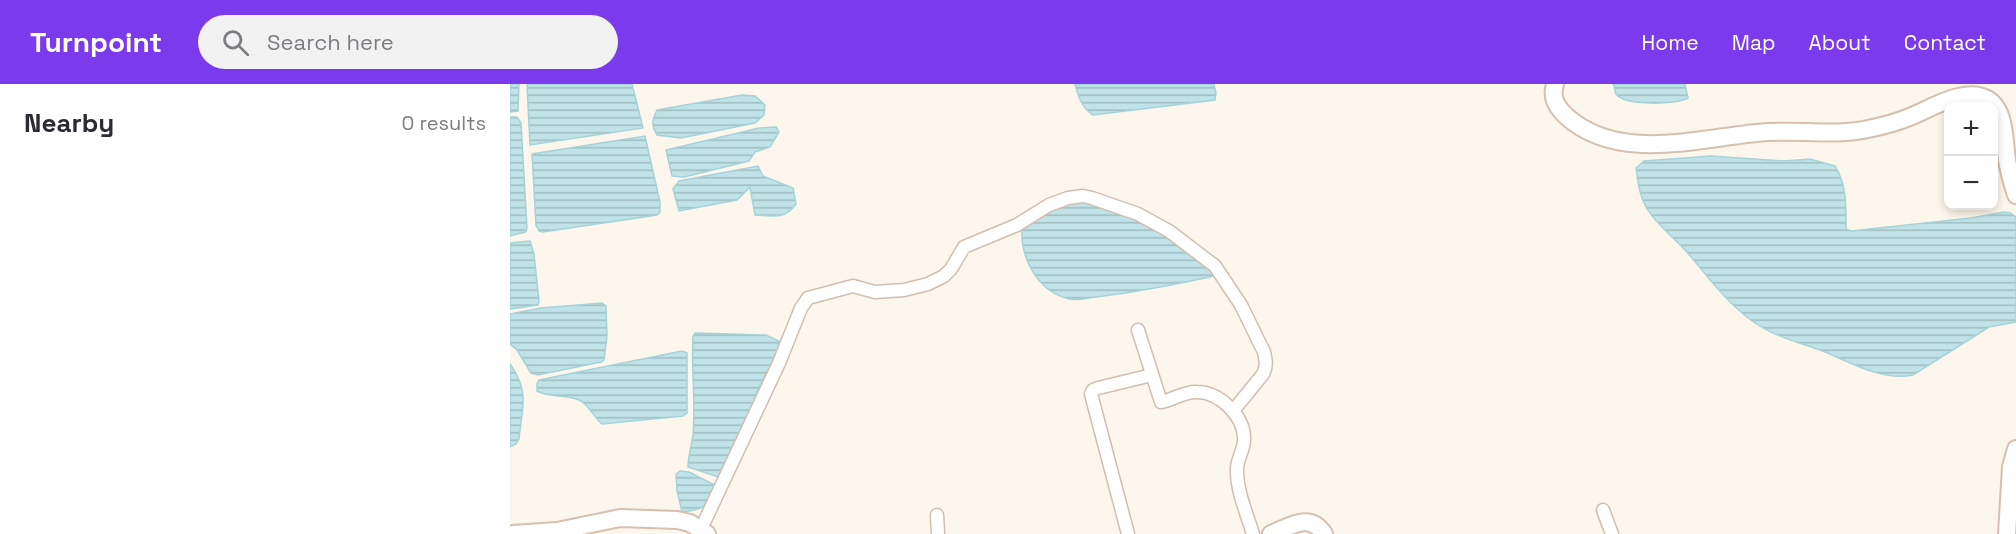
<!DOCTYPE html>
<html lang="en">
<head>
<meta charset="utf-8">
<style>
	body { margin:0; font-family:"Space Grotesk",sans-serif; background:#f2f2f3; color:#2b2b33 }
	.controls { position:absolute; right:18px; top:18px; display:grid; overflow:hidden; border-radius:12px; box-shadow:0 3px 9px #0003 }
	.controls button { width:54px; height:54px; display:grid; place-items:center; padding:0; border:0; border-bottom:2px solid #e1e1e2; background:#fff; color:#2b2b33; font:30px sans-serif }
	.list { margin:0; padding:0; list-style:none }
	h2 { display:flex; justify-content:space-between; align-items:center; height:78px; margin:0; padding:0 24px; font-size:26px }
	h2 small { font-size:20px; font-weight:400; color:#7c7c81 }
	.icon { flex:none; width:33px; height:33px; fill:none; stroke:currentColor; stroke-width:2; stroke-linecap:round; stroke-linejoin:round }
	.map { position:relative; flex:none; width:1506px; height:450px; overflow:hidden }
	header { display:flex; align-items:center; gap:36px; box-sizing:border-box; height:84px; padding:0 30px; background:#7c3aed; color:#fff }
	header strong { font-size:28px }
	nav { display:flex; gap:33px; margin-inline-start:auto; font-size:21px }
	.search { width:420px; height:54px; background:#f2f2f3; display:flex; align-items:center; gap:15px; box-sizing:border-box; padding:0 21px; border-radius:33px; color:#7c7c81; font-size:22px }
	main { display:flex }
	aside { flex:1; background:#fff }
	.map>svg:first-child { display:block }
	.water { fill:url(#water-rules); stroke:#a5d3da; stroke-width:1.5 }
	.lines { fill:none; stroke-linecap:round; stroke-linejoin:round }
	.street-casing { stroke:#d1beb0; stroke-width:15 }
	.secondary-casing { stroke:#d6c0b0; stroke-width:20 }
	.street { stroke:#fff; stroke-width:12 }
	.secondary { stroke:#fff; stroke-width:16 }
</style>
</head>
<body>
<header>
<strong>Turnpoint</strong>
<div class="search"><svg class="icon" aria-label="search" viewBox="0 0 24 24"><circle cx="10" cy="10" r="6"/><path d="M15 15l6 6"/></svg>Search here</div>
<nav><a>Home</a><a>Map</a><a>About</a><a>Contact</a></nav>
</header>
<main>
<aside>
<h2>Nearby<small>0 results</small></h2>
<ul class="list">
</ul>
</aside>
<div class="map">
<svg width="1506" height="450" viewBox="0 0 1506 450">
	<defs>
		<pattern id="water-rules" width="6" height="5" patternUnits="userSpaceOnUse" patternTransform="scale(1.5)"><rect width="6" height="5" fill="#bfe3e8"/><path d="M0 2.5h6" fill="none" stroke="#a0bbbe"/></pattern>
	</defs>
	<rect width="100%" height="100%" fill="#fdf6ec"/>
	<!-- water -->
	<g class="water">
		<polygon points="0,0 9,0 8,27 0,28"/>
		<polygon points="17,0 122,0 133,44 20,61"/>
		<path d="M565 0H704L706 9 705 16 583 31C572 24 568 12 565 0Z"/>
		<path d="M1103 0H1175L1178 14C1166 21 1115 22 1106 10 1105 8 1104 1 1103 0Z"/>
		<path d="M232 11 245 12 255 21 254 31 245 39 171 54 147 51C141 41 142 36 147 26Z"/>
		<polygon points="0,33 7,33 11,39 17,144 16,148 0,152"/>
		<polygon points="266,43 269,48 260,63 245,68 239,77 174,93 162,92 156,66 249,44"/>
		<polygon points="135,52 150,118 150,128 147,131 33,148 29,147 26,141 22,70"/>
		<path d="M1201 72 1274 77 1300 75 1325 82C1337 101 1336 123 1336 145L1341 147 1461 134 1494 128 1500 129 1506 133V238L1479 243 1403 291C1375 297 1345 281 1320 270 1294 259 1264 254 1241 236 1215 217 1197 191 1176 167 1164 154 1144 138 1136 123 1129 110 1128 98 1126 84L1134 77Z"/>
		<path d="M248 82 253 92 283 104 286 120C274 136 264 132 245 131L240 103 227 116 169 127 163 105 169 97Z"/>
		<path d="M564 115 633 134 709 191C668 200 628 208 586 213 578 214 567 217 559 215 527 207 510 174 512 143L545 122Z"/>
		<polygon points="20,157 24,170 29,217 28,221 0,225 0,159"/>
		<polygon points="92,219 96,222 97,252 94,276 91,278 28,291 21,289 7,266 0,260 0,230 31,224"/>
		<path d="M185 249 256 251 273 259 251 299 214 388 208 393 178 383C178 372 182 361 183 350 186 318 181 285 183 252Z"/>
		<path d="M172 267 177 269V329L173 332 92 340C83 333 80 321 69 316 55 310 40 314 27 307V300L29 296Z"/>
		<path d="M0 280C20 308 12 323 9 355L6 360 0 363Z"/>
		<path d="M170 387 179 388 203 400 205 403C196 424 196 425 172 428L167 407 166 390Z"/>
	</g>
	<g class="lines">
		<defs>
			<g id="street">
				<path d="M628 246 651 318C663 316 674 307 687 308 710 308 735 333 734 356 734 367 726 376 727 387 727 408 737 430 743 450"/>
				<polyline points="1093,426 1102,450"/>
				<polyline points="427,431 428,450"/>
				<path d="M191 445 269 279 291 224 298 214 343 202 365 208 394 206 418 200 434 192 441 185 454 163 507 141 539 121 558 114 573 112 582 114 628 130 659 147 705 182 731 221 754 268C756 277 757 282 753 290L723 327"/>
				<polyline points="618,450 581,310 583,306 588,304 642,291"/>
			</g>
			<g id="secondary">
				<path d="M1045 0C1041 14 1046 22 1056 32 1110 81 1194 52 1258 48 1291 46 1326 52 1358 45 1373 42 1388 38 1402 32 1422 24 1452 4 1475 14 1496 23 1494 57 1497 76 1499 88 1502 99 1506 111"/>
				<polyline points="3,450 47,447 110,434 167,436 180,439 197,450"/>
				<path d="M761 450C781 442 800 428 814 450"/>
				<polyline points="1497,450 1501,383 1506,365"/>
			</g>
		</defs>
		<!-- street casing -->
		<use href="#street" class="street-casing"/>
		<!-- secondary casing -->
		<use href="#secondary" class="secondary-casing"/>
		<!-- street -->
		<use href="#street" class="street"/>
		<!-- secondary -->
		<use href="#secondary" class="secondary"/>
	</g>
</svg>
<div class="controls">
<button>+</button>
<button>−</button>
</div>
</div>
</main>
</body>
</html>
